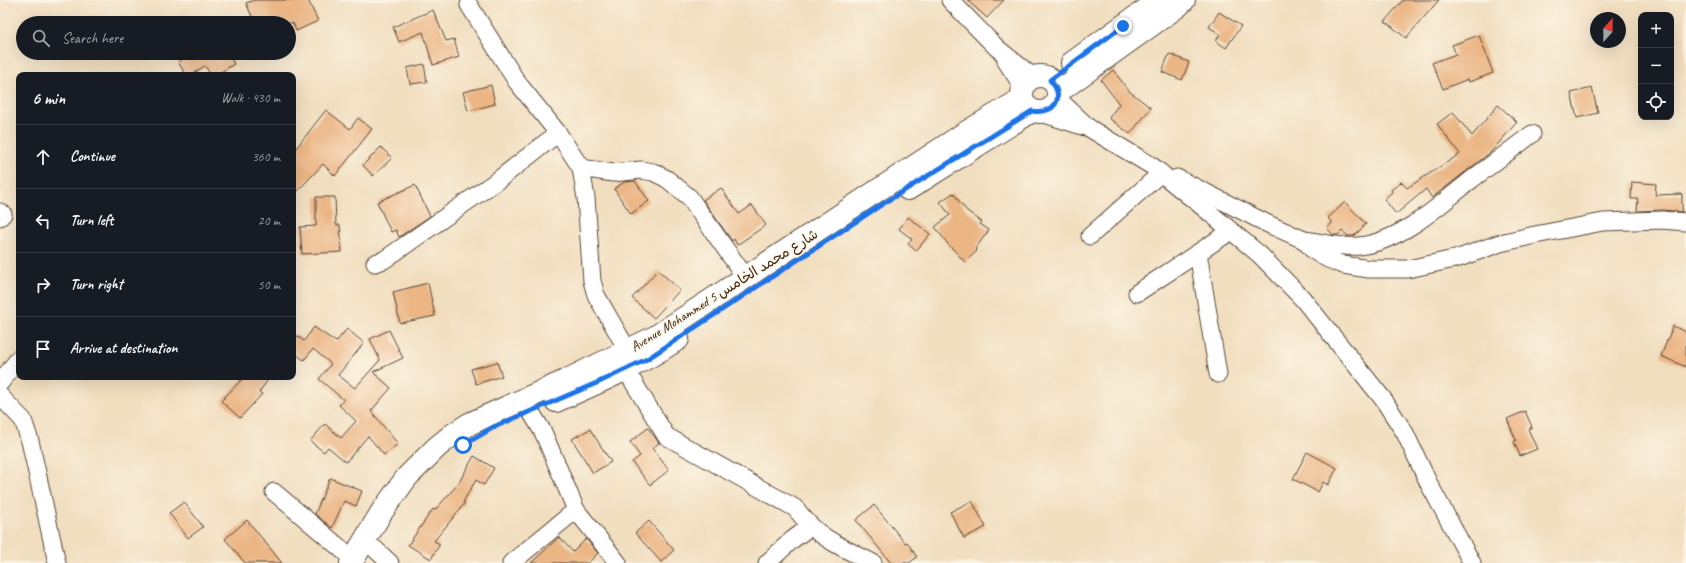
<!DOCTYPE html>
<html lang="en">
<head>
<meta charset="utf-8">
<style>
	body { margin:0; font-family:Caveat,"Playpen Sans Arabic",sans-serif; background:#242831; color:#f1f3f6 }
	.controls { position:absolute; right:12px; top:12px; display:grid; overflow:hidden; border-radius:8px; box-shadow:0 4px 16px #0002 }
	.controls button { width:36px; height:36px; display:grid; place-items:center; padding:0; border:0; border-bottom:1px solid #363941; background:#171b24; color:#f1f3f6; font:20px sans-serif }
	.compass { position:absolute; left:1590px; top:12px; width:36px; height:36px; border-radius:50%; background:#171b24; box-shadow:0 4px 16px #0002; rotate:21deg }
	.stop { position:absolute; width:12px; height:12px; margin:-9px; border:3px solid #1a73e8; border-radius:50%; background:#fff }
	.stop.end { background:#1a73e8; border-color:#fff; box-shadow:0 1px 4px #0008 }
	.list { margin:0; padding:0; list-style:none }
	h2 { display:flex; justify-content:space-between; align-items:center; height:52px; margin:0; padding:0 16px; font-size:17px }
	h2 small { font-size:13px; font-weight:400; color:#9ea1a6 }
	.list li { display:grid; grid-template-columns:26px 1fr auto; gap:12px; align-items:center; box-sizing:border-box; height:64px; padding:0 16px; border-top:1px solid #363941 }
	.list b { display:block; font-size:15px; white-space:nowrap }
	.list em { font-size:13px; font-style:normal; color:#9ea1a6 }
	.icon { flex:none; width:22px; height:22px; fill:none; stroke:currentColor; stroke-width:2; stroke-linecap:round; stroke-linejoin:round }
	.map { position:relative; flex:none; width:1686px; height:563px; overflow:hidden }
	.search { position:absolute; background:#171b24; box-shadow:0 4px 16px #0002; left:16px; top:16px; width:280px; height:44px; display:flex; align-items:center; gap:10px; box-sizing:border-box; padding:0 14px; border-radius:22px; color:#9ea1a6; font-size:15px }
	.panel { position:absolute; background:#171b24; box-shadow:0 4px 16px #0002; left:16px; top:72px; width:280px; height:308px; border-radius:8px }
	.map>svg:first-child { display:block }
	.building { fill:#ebb584 }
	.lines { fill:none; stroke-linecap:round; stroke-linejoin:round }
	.minor-casing { stroke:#564536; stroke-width:19 }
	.major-casing { stroke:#564536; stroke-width:24 }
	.minor { stroke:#fff; stroke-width:17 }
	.major { stroke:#fff; stroke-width:22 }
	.route { stroke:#1a73e8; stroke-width:5 }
	.labels { text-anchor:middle; stroke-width:3; stroke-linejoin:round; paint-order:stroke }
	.street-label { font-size:14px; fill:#3b2a1e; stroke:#fcf5e5 }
</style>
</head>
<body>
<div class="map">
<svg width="1686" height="563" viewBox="0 0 1686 563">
	<rect width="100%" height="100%" fill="#fcf5e5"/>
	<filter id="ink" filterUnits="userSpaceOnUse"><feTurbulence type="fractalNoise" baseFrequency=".025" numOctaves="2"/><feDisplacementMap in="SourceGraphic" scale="8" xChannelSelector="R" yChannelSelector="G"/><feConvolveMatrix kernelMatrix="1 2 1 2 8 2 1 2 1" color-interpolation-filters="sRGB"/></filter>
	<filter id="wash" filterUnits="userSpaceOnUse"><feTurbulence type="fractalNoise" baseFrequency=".012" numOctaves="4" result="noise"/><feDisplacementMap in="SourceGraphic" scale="16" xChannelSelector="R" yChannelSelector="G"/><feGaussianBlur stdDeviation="0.9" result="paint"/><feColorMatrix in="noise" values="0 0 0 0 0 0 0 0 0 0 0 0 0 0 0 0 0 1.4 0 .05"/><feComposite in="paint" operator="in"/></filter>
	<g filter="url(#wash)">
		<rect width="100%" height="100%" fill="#f1debf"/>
		<g id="blocks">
			<!-- building -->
			<g class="building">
				<polygon points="255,0 308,0 318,21 296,31 293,23 255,23 246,3"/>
				<polygon points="967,0 1004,0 987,18"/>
				<polygon points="1403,0 1439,0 1406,38 1385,21"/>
				<polygon points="433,10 446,41 454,39 459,57 433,65 423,32 399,42 393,27"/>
				<polygon points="1219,12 1241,26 1226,48 1216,41 1220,34 1209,27"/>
				<polygon points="1479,35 1493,73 1469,82 1468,79 1443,89 1432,63 1456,54 1452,45"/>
				<polygon points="192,53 198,53 201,58 210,53 228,53 234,64 216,75 211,75 205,66 191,75 186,75 178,62"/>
				<polygon points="1169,54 1189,62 1182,80 1162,72"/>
				<polygon points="424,64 427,82 410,84 407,68"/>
				<polygon points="1113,70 1129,91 1151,108 1130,134 1109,118 1119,104 1101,80"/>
				<polygon points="491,85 495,104 468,111 463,92"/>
				<polygon points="1592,88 1598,113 1577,118 1571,93"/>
				<polygon points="1498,105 1517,122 1491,152 1432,198 1426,189 1396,214 1384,199 1392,192 1391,190 1401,182 1407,188 1460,154 1437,124 1453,112 1472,136"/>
				<polygon points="326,110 350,129 358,118 372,129 335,176 323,164 293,196 293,152"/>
				<polygon points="381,147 392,158 373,176 363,165"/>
				<polygon points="635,181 649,201 631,214 614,189 624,182"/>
				<polygon points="1632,182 1656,184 1655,195 1682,194 1682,212 1663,210 1637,211 1638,199 1631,199"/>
				<polygon points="415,185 430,216 399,237 396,230 391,232 377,202"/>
				<polygon points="721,188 739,214 752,205 766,225 737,245 734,239 732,241 703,200"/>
				<polygon points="953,193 966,210 982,222 980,224 989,230 975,249 977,251 965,262 947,243 935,227 950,215 940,202"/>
				<polygon points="316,197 335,197 336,225 340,225 342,252 302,254 300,227 316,226"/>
				<polygon points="1345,202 1366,224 1354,236 1348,236 1342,231 1338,235 1333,235 1327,228 1332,223 1328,218"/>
				<polygon points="908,217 930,234 916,251 908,244 912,239 899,229"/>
				<polygon points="658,270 680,290 654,318 632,298"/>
				<polygon points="428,283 435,316 400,323 393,292"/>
				<polygon points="1673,326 1686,332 1686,367 1661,356"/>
				<polygon points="314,327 336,342 347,329 364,343 338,375 355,388 380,360 370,339 389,330 403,358 373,372 391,388 371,411 398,444 384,455 368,436 346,462 328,447 324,452 310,441 325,424 341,438 356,421 339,405 344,400 319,379 331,364 313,349 304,360 293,352 293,333 304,341"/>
				<polygon points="497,362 502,376 476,384 471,369"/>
				<polygon points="244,377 270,377 259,392 262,394 240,418 221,401"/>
				<polygon points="1525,411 1532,427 1528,429 1537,449 1520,456 1514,442 1516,440 1507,419"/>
				<polygon points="648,428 659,443 652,448 669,470 650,485 632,462 640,456 630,442"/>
				<polygon points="590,429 611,462 593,473 572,439"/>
				<polygon points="1307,452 1337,468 1328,485 1323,482 1318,492 1293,479"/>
				<polygon points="474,456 494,468 484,485 476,480 463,502 465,503 434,541 440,544 431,559 408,545 433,509 435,510 458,484"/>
				<polygon points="330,478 362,491 356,506 344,501 332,528 315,514"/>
				<polygon points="972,501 986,527 964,538 950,512"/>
				<polygon points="184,502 203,527 188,538 169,513"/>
				<polygon points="874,505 905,543 907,542 917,557 909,563 891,563 856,520"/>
				<polygon points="247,520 282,563 245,563 225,539"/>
				<polygon points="649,521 674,550 661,562 635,533"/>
				<polygon points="559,537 573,552 586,539 598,553 588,563 531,563"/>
			</g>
		</g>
	</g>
	<g filter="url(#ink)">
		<use href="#blocks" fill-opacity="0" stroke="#564536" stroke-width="1"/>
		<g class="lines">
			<defs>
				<g id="minor">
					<polyline points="950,0 997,48 1033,77"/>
					<polyline points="469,5 517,82 558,133"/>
					<polyline points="1006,61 1023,87"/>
					<polyline points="1058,99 1089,128 1152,166 1204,208 1260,255 1302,298 1383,399 1405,433 1429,484 1472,563"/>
					<polyline points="1041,113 1085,127"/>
					<polyline points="581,168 613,173 641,170 653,172 667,179 689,197 746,278"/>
					<polyline points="1177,178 1268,224 1304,240 1314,251 1328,259 1343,265 1369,269 1408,269 1459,258 1500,243 1535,235 1603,222 1662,220 1686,222"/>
					<polyline points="0,212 3,214 0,217"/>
					<polyline points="1090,236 1161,173"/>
					<path d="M1304 240C1322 242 1341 248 1359 246 1400 242 1440 205 1471 180 1492 164 1512 149 1532 134"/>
					<polyline points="1198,253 1218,374"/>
					<polyline points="375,263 384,260 498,180 558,133 581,168 586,198 592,281 596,295 628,351"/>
					<polyline points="1137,293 1231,231"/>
					<path d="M626 370 666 436 795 508C800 514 805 520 810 525 827 542 852 552 873 563"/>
					<polyline points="0,383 19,358"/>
					<polyline points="0,396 23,420 30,441 57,563"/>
					<polyline points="274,492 353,559"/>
					<polyline points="576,510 618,563"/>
					<polyline points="375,549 390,563"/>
					<polyline points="511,563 576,510 543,432 531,412"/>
					<polyline points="767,563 792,540 811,526"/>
				</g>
				<g id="major">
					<polyline points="1072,63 1123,26 1160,0"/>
					<circle cx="1040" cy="94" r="18"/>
					<polyline points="1058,92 1178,6 1184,0"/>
					<polyline points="908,189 1032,111"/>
					<path d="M556 401C598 383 639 365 678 339"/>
					<polyline points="351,563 381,513 407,477 437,447 452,435 469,424 563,382 655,337 965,133 1022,99"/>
				</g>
			</defs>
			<!-- minor casing -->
			<use href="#minor" class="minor-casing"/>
			<!-- major casing -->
			<use href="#major" class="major-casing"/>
			<!-- minor -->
			<use href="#minor" class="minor"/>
			<!-- major -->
			<use href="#major" class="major"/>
		</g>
	</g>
	<g class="lines" filter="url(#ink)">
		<!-- route -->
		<path class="route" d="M463 445 494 427 599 382 647 359 881 205 1032 111C1055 115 1066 97 1050 80L1123 26"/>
	</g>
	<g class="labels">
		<!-- street labels -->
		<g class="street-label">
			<text transform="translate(724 290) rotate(-32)" y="5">Avenue Mohammed 5 شارع محمد الخامس</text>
		</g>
	</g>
</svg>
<div class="controls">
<button>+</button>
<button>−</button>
<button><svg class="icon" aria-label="locate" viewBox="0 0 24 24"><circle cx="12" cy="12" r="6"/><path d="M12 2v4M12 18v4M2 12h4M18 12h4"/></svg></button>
</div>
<svg class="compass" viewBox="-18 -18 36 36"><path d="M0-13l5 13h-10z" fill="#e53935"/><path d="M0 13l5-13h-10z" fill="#9ea1a6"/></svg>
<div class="stop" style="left:463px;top:445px"></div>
<div class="stop end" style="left:1123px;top:26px"></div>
<div class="search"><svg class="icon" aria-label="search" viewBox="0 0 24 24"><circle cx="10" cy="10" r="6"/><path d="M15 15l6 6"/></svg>Search here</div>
<section class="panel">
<h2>6 min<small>Walk · 430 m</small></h2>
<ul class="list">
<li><svg class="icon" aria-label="ahead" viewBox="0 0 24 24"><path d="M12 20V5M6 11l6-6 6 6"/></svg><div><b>Continue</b></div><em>360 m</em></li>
<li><svg class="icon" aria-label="left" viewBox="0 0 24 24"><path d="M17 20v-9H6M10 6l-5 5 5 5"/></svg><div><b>Turn left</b></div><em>20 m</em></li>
<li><svg class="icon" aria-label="right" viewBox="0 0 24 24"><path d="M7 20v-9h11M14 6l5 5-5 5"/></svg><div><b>Turn right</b></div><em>50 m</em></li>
<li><svg class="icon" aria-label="arrive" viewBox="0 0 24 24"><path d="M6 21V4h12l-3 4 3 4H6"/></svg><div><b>Arrive at destination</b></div></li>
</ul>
</section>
</div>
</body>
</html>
